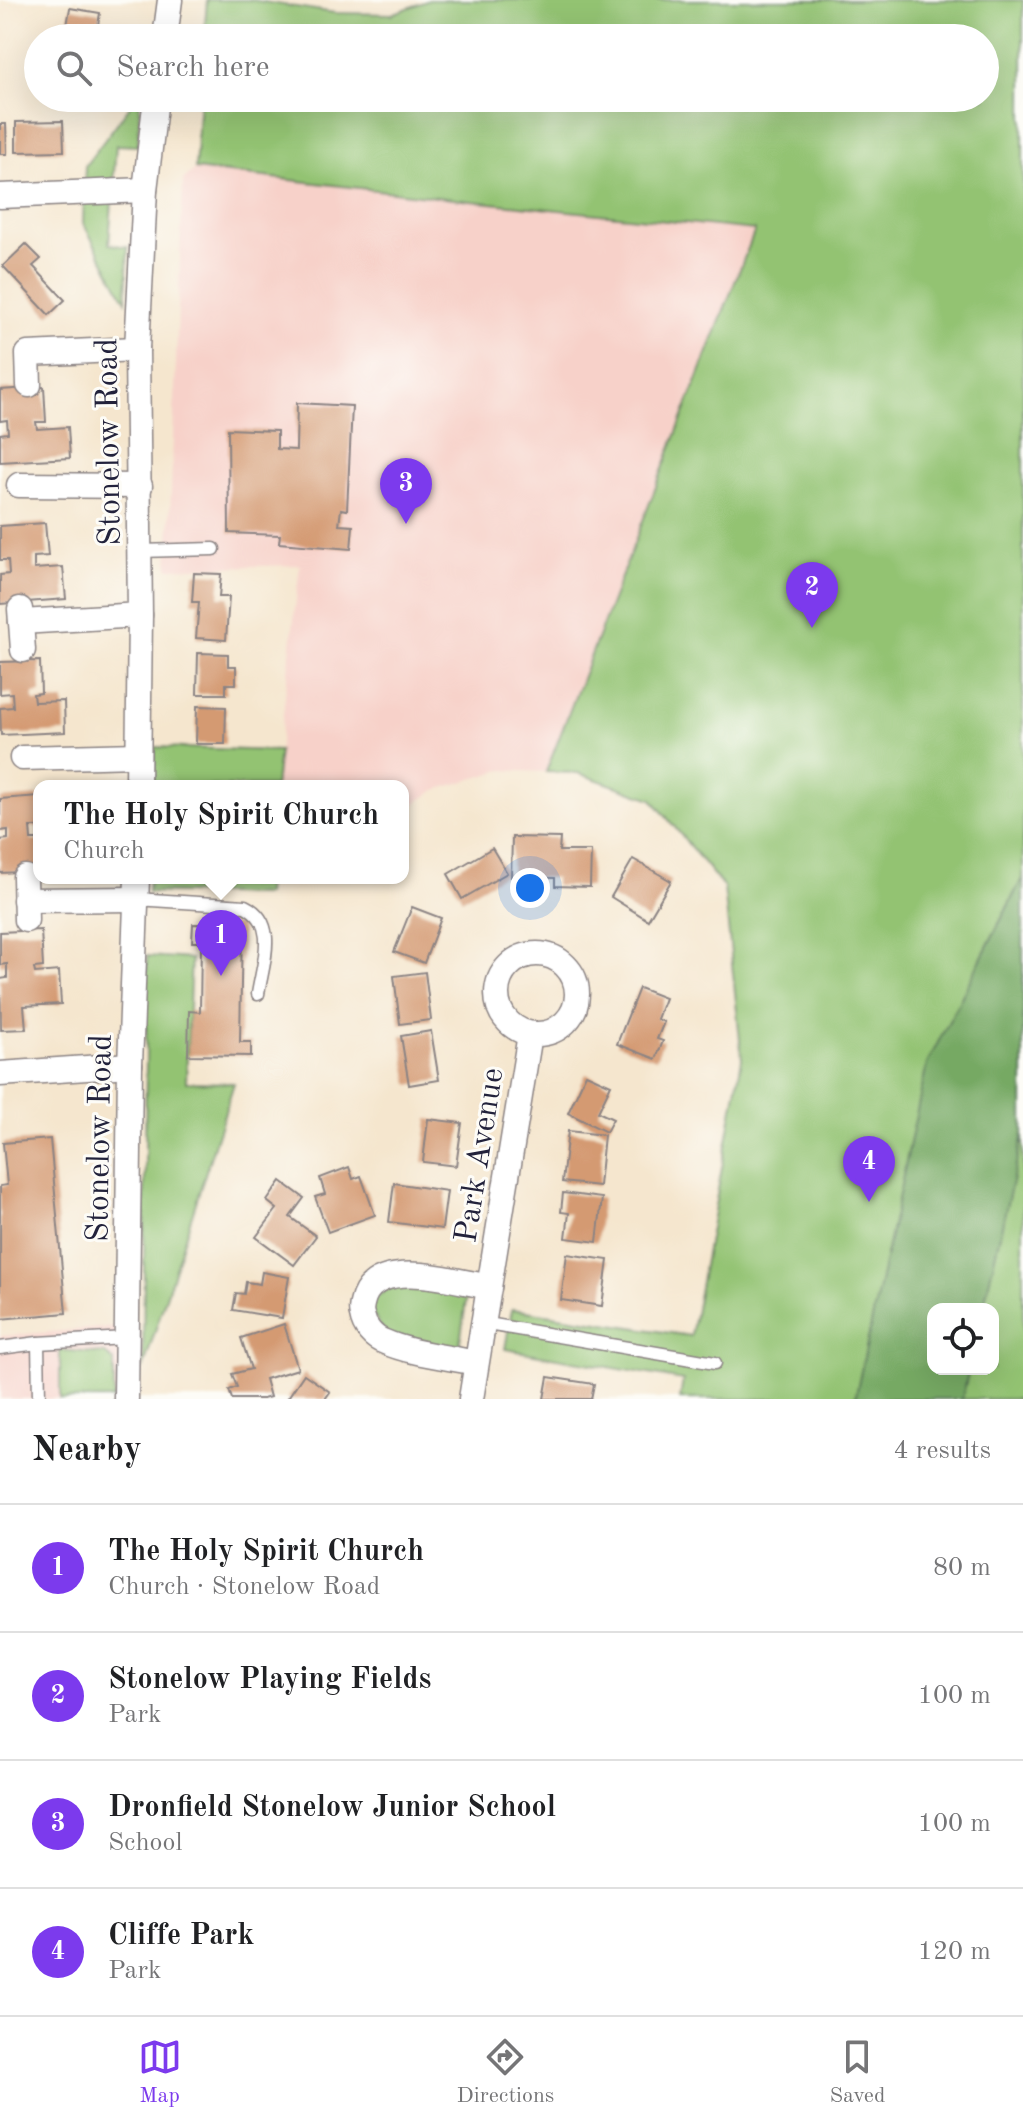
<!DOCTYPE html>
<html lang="en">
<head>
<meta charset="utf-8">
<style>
	body { margin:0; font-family:"Old Standard TT",serif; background:#f2f2f2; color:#202124 }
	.controls { position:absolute; right:24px; bottom:24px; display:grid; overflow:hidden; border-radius:16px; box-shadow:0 8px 32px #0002 }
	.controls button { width:72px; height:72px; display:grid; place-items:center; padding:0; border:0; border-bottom:2px solid #e0e0e0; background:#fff; color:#202124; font:40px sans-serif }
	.you { position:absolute; left:530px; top:888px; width:28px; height:28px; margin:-20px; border:6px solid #fff; border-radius:50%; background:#1a73e8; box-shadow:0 0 0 12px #1a73e833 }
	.badge { display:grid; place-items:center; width:52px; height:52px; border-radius:50%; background:#7c3aed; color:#fff; font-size:26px; font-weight:700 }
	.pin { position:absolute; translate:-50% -66px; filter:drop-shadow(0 2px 4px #0008) }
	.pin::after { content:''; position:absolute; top:42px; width:28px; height:24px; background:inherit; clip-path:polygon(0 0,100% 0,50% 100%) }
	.popup { position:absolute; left:33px; top:780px; width:376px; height:104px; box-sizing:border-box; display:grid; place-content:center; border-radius:16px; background:#fff; filter:drop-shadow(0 2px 6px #0005); font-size:26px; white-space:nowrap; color:#757577 }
	.popup b { font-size:30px; color:#202124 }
	.popup::after { content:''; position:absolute; left:50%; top:100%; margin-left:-16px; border:16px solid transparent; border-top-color:#fff }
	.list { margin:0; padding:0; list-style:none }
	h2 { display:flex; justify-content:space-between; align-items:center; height:104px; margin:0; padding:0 32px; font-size:34px }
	h2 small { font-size:26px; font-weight:400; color:#757577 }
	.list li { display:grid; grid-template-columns:52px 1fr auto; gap:24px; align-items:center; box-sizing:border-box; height:128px; padding:0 32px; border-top:2px solid #e0e0e0 }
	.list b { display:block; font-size:30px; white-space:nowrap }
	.list p { margin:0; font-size:26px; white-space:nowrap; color:#757577 }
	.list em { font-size:26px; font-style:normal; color:#757577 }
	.icon { flex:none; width:44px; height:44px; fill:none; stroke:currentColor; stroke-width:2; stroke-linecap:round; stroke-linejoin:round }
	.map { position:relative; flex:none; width:1023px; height:1399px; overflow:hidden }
	.search { position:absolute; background:#fff; box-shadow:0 8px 32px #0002; left:24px; right:24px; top:24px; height:88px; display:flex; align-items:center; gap:20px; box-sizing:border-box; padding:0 28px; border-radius:44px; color:#757577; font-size:30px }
	.sheet { height:616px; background:#fff }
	nav { display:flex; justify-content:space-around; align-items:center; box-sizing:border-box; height:112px; border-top:2px solid #e0e0e0; background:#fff; font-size:22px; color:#757577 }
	nav a { display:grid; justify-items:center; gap:4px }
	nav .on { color:#7c3aed }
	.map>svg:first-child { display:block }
	.built { fill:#f7d1c9 }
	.green { fill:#93c372; stroke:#5a7256; stroke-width:2; fill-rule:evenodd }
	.forest { fill:#76a964; stroke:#4c6650; stroke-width:2 }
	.building { fill:#d49a72 }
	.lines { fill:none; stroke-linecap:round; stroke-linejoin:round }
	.service-casing { stroke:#8c8484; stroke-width:15 }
	.minor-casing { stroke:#8c8484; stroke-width:27 }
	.service { stroke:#fff; stroke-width:12 }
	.minor { stroke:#fff; stroke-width:24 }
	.labels { text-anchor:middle; stroke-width:6; stroke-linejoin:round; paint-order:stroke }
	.street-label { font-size:32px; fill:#22223b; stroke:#fdfcf7 }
</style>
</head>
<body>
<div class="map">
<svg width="1023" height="1399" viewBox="0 0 1023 1399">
	<rect width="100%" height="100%" fill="#fdfcf7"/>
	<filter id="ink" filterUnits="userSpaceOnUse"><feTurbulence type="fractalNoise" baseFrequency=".0125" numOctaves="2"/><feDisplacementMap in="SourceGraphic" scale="16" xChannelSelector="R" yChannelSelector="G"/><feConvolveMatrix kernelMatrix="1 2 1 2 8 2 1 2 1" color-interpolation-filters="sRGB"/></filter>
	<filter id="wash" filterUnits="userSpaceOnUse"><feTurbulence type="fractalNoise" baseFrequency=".006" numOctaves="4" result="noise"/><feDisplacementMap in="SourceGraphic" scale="32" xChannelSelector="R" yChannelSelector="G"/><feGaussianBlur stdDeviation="1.8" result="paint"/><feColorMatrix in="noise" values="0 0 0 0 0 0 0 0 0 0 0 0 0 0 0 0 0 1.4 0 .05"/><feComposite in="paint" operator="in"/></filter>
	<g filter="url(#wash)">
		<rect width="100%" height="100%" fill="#f5e6ce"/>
		<!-- built -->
		<g class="built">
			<polygon points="195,169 471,201 755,229 546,772 502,770 436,790 403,811 403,786 275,786 300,565 168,568 183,180"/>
			<polygon points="124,1326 122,1399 0,1399 0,1336"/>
		</g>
		<!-- green -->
		<g class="green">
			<path d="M207 0H251L335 13 392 14 429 0H1023V877L928 1063 1023 1058V1399H680L683 1380 505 1349 512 1309 691 1336 742 1059 724 888 652 799 578 773 546 772 755 230 471 201 195 169 200 98H985V38H204ZM933 1309H993V1369H933Z"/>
			<polygon points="136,98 140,98 138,146 116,145 109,244 128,247 126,301 83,223 85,166"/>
			<polygon points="155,747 279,751 275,786 154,786"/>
			<polygon points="149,878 267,878 266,895 148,892"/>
			<polygon points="147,956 191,959 186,1082 234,1083 143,1369"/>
			<polygon points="397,1284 467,1294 459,1350 385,1334 371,1311 373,1298"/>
			<polygon points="60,1350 105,1354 114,1361 114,1399 60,1399"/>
		</g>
		<!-- forest -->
		<polygon class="forest" points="1023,877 1023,1134 983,1309 933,1309 933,1369 969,1369 962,1399 855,1399 927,1064"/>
		<g id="blocks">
			<!-- building -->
			<g class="building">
				<polygon points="70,8 100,13 96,38 65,38"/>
				<polygon points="63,121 64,151 16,152 16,122"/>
				<polygon points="0,124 6,124 7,154 0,154"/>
				<polygon points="26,244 41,259 33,266 65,300 49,315 3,266"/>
				<polygon points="44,387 46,422 36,422 37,429 68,427 70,458 0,462 0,434 8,433 7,420 0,421 0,390"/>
				<polygon points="297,403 352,406 347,510 341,509 339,525 353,526 351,549 279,543 280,535 229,533 228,429 277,431 277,449 296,450"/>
				<polygon points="45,523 48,556 34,557 34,569 63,567 66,599 0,604 0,575 9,574 8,560 0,560 0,526"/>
				<polygon points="194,573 221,574 219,597 229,597 226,640 196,638 199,602 192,602"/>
				<polygon points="198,653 228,654 228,666 236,666 236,684 226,684 226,694 197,694"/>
				<polygon points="40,661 41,693 33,694 34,702 64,701 65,732 1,735 0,708 13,707 12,693 0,694 0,662"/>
				<polygon points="197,706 226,707 225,744 196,744"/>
				<polygon points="39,796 39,827 30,827 31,840 39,840 39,871 0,873 0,840 8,839 8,830 0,831 0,799"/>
				<polygon points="512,837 560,838 559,851 591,851 590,887 555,886 555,878 511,877"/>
				<polygon points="492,848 507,873 462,899 448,874"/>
				<polygon points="633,859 671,881 648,920 611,897"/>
				<polygon points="412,907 441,918 424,963 394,952"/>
				<polygon points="193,924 242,925 240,1042 251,1042 251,1056 188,1055 189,1011 200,1012 201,942 192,942"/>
				<polygon points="41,930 43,967 34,968 35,973 59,971 61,1004 24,1006 26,1029 1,1030 0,979 7,978 7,964 0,965 0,932"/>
				<polygon points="425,972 431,1020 400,1024 394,976"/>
				<polygon points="639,988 665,998 657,1019 664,1022 657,1039 663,1041 656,1059 617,1044"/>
				<polygon points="431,1031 439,1080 409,1085 401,1036"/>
				<polygon points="586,1074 611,1085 598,1112 613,1119 606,1132 568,1113"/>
				<polygon points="428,1119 462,1123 456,1166 423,1162"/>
				<polygon points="568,1131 604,1135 599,1186 562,1182"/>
				<polygon points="50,1139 66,1313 0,1319 0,1186 7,1185 3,1143"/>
				<polygon points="349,1167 353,1179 361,1176 375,1215 328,1232 315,1197 325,1194 320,1178"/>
				<polygon points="281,1181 304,1198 290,1217 316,1236 294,1265 256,1237 277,1209 267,1201"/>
				<polygon points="394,1183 447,1191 442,1229 389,1222"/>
				<polygon points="563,1193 602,1198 597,1242 566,1238 569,1213 561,1212"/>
				<polygon points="567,1254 608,1260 602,1306 561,1300"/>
				<polygon points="262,1272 289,1277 282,1318 233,1310 236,1293 244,1294 246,1282 260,1284"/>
				<polygon points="284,1324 298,1369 265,1379 270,1397 263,1399 232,1399 229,1390 237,1387 232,1374 251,1369 241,1338"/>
				<polygon points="304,1374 330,1392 325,1399 287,1399"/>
				<polygon points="548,1377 594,1384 591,1399 544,1399"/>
			</g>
		</g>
	</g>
	<g filter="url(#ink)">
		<use href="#blocks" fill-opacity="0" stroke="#8c8484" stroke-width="2"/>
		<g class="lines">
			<defs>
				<g id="service">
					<polyline points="140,551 214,549"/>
					<path d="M136 899 245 906C279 923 263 962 258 994"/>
					<polyline points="482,1323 715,1363"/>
					<polyline points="38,1343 126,1338"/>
					<polyline points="0,1348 38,1343 39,1399"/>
				</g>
				<g id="minor">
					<polyline points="165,38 170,0"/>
					<polyline points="0,196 145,190"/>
					<polyline points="29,385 28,354 137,349"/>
					<polyline points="19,485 140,486"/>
					<polyline points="20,609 23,650"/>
					<polyline points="21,622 140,615"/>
					<polyline points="22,758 138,755"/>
					<polyline points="138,786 140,615 137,349 145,190 156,98"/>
					<polyline points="25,877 26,920"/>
					<polyline points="25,900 136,899"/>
					<circle cx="537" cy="994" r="40"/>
					<polyline points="0,1074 130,1065"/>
					<path d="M475 1363C448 1357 409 1353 385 1342 373 1338 364 1327 362 1315 360 1309 362 1303 364 1297 379 1257 457 1281 489 1287"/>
					<polyline points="126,1399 130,1065 137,878"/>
					<polyline points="471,1399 530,1034"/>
				</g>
			</defs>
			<!-- service casing -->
			<use href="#service" class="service-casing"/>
			<!-- minor casing -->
			<use href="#minor" class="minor-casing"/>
			<!-- service -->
			<use href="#service" class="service"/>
			<!-- minor -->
			<use href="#minor" class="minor"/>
		</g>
	</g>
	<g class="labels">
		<!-- street labels -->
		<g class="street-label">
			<text transform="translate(107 442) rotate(-91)" y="11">Stonelow Road</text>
			<text transform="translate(98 1138) rotate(-89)" y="11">Stonelow Road</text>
			<text transform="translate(478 1155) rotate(-81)" y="11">Park Avenue</text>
		</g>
	</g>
</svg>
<div class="controls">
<button><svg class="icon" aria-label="locate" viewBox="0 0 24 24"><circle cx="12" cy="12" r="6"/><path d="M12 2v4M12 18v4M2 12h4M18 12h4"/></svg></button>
</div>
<div class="you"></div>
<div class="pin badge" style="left:221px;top:976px">1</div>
<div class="popup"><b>The Holy Spirit Church</b>Church</div>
<div class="pin badge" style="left:812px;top:628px">2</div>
<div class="pin badge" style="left:406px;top:524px">3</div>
<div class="pin badge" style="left:869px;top:1202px">4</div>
<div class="search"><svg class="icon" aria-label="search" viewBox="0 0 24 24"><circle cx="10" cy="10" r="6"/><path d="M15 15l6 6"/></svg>Search here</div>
</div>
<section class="sheet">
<h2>Nearby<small>4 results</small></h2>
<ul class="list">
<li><span class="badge">1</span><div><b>The Holy Spirit Church</b><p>Church · Stonelow Road</p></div><em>80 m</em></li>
<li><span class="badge">2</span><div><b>Stonelow Playing Fields</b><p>Park</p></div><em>100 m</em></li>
<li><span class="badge">3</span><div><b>Dronfield Stonelow Junior School</b><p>School</p></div><em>100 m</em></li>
<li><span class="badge">4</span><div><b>Cliffe Park</b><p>Park</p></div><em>120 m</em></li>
</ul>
</section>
<nav>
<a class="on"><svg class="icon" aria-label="map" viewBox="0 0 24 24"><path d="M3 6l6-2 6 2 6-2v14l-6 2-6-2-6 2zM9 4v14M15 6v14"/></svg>Map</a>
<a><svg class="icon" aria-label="directions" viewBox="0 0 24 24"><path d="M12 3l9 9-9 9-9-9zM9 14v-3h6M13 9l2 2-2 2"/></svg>Directions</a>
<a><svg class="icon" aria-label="saved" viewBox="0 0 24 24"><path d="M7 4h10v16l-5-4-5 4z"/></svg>Saved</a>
</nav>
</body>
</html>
